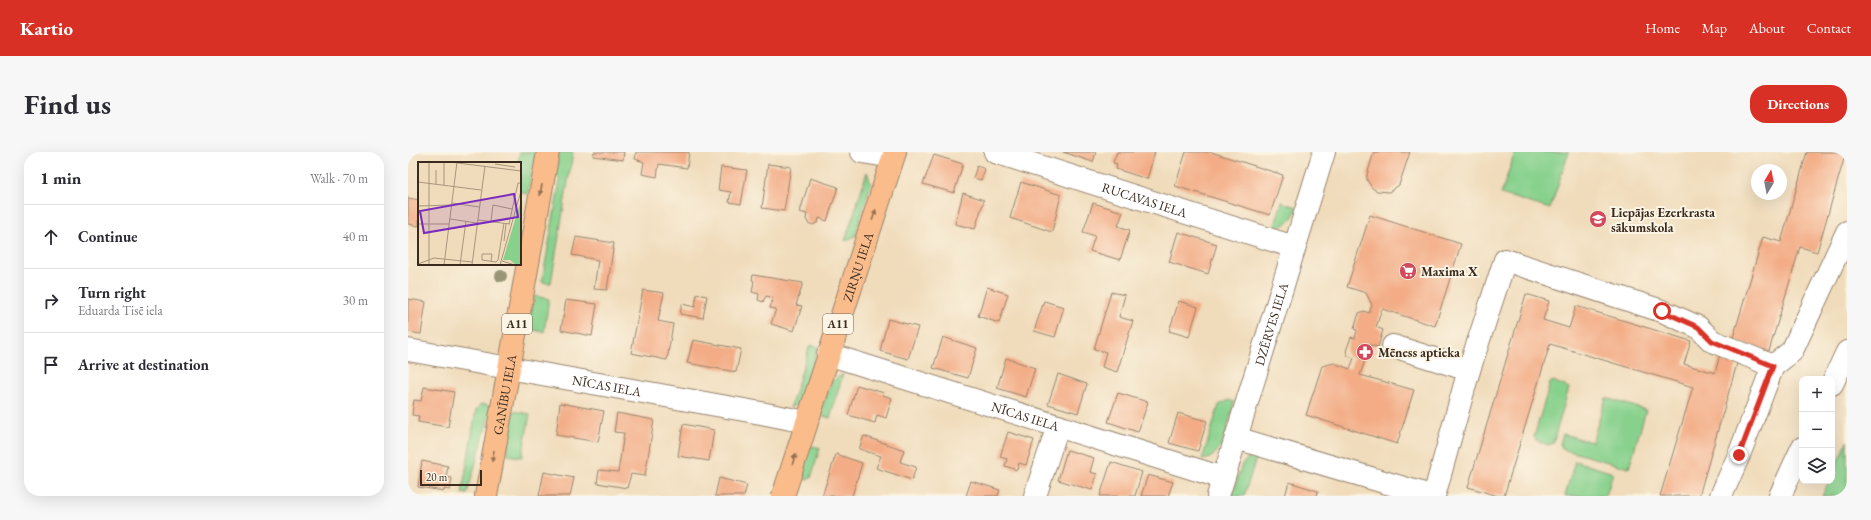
<!DOCTYPE html>
<html lang="en">
<head>
<meta charset="utf-8">
<style>
	body { margin:0; font-family:"EB Garamond",serif; background:#f7f7f7; color:#2b2b33 }
	.controls { position:absolute; right:12px; bottom:12px; display:grid; overflow:hidden; border-radius:8px; box-shadow:0 4px 16px #0002 }
	.controls button { width:36px; height:36px; display:grid; place-items:center; padding:0; border:0; border-bottom:1px solid #e1e1e2; background:#fff; color:#2b2b33; font:20px sans-serif }
	.compass { position:absolute; left:1343px; top:12px; width:36px; height:36px; border-radius:50%; background:#fff; box-shadow:0 4px 16px #0002; rotate:10deg }
	.scale { position:absolute; left:12px; bottom:10px; width:62px; box-sizing:border-box; padding-left:4px; border:2px solid #3b2a1e; border-top:0; font-size:11px; line-height:14px; white-space:nowrap; color:#3b2a1e; -webkit-text-stroke:3px #fcf5e5; paint-order:stroke }
	.stop { position:absolute; width:12px; height:12px; margin:-9px; border:3px solid #d93025; border-radius:50%; background:#fff }
	.stop.end { background:#d93025; border-color:#fff; box-shadow:0 1px 4px #0008 }
	.list { margin:0; padding:0; list-style:none }
	h2 { display:flex; justify-content:space-between; align-items:center; height:52px; margin:0; padding:0 16px; font-size:17px }
	h2 small { font-size:13px; font-weight:400; color:#7c7c81 }
	.list li { display:grid; grid-template-columns:26px 1fr auto; gap:12px; align-items:center; box-sizing:border-box; height:64px; padding:0 16px; border-top:1px solid #e1e1e2 }
	.list b { display:block; font-size:15px; white-space:nowrap }
	.list p { margin:0; font-size:13px; white-space:nowrap; color:#7c7c81 }
	.list em { font-size:13px; font-style:normal; color:#7c7c81 }
	.icon { flex:none; width:22px; height:22px; fill:none; stroke:currentColor; stroke-width:2; stroke-linecap:round; stroke-linejoin:round }
	.map { position:relative; flex:none; width:1439px; height:344px; overflow:hidden; border-radius:16px }
	header { display:flex; align-items:center; gap:24px; box-sizing:border-box; height:56px; padding:0 20px; background:#d93025; color:#fff }
	header strong { font-size:19px }
	nav { display:flex; gap:22px; margin-inline-start:auto; font-size:14px }
	.intro { display:flex; align-items:center; justify-content:space-between; box-sizing:border-box; height:96px; padding:0 24px }
	h1 { margin:0; font-size:28px }
	.button { padding:10px 18px; border-radius:16px; background:#d93025; color:#fff; font-size:14px; font-weight:700 }
	main { display:flex; gap:24px; padding:0 24px }
	aside { flex:1; background:#fff; border-radius:16px; box-shadow:0 4px 16px #0002 }
	.map>svg:first-child { display:block }
	.green { fill:#88d18d; stroke:#627e56 }
	.building { fill:#f3ac85 }
	.lines { fill:none; stroke-linecap:round; stroke-linejoin:round }
	.minor-casing { stroke:#96836c; stroke-width:24 }
	.highway-casing { stroke:#96836c; stroke-width:24 }
	.minor { stroke:#fff; stroke-width:22 }
	.highway { stroke:#fabc8b; stroke-width:22 }
	.tree { fill:#999677 }
	.oneway { fill:#916c4f }
	.route { stroke:#d93025; stroke-width:5 }
	.labels { text-anchor:middle; stroke-width:4; stroke-linejoin:round; paint-order:stroke }
	.shield { fill:#fcf5e5; stroke:#75675a; stroke-width:1 }
	.shield-label { font-size:12px; font-weight:bold; fill:#3b2a1e }
	.street-label { font-size:13px; fill:#3b2a1e; stroke:#fcf5e5 }
	.poi-label { font-size:13px; font-weight:bold; fill:#3b2a1e; stroke:#fcf5e5; text-anchor:start }
	.inset-road { fill:none; stroke:#a8957c; stroke-width:1 }
	.view { fill:#7b2cbf; fill-opacity:0.15; stroke:#7b2cbf; stroke-width:2 }
	.inset-edge { fill:none; stroke:#3b2a1e; stroke-width:2 }
</style>
</head>
<body>
<header>
<strong>Kartio</strong>
<nav><a>Home</a><a>Map</a><a>About</a><a>Contact</a></nav>
</header>
<div class="intro"><h1>Find us</h1><a class="button">Directions</a></div>
<main>
<aside>
<h2>1 min<small>Walk · 70 m</small></h2>
<ul class="list">
<li><svg class="icon" aria-label="ahead" viewBox="0 0 24 24"><path d="M12 20V5M6 11l6-6 6 6"/></svg><div><b>Continue</b></div><em>40 m</em></li>
<li><svg class="icon" aria-label="right" viewBox="0 0 24 24"><path d="M7 20v-9h11M14 6l5 5-5 5"/></svg><div><b>Turn right</b><p>Eduarda Tisē iela</p></div><em>30 m</em></li>
<li><svg class="icon" aria-label="arrive" viewBox="0 0 24 24"><path d="M6 21V4h12l-3 4 3 4H6"/></svg><div><b>Arrive at destination</b></div></li>
</ul>
</aside>
<div class="map">
<svg width="1439" height="344" viewBox="0 0 1439 344">
	<rect width="100%" height="100%" fill="#fcf5e5"/>
	<filter id="ink" filterUnits="userSpaceOnUse"><feTurbulence type="fractalNoise" baseFrequency=".025" numOctaves="2"/><feDisplacementMap in="SourceGraphic" scale="8" xChannelSelector="R" yChannelSelector="G"/><feConvolveMatrix kernelMatrix="1 2 1 2 8 2 1 2 1" color-interpolation-filters="sRGB"/></filter>
	<filter id="wash" filterUnits="userSpaceOnUse"><feTurbulence type="fractalNoise" baseFrequency=".012" numOctaves="4" result="noise"/><feDisplacementMap in="SourceGraphic" scale="16" xChannelSelector="R" yChannelSelector="G"/><feGaussianBlur stdDeviation="0.9" result="paint"/><feColorMatrix in="noise" values="0 0 0 0 0 0 0 0 0 0 0 0 0 0 0 0 0 1.4 0 .05"/><feComposite in="paint" operator="in"/></filter>
	<g filter="url(#wash)">
		<rect width="100%" height="100%" fill="#f0dcbb"/>
		<!-- green -->
		<g class="green">
			<polygon points="112,0 127,0 120,42 112,40 112,11 110,11"/>
			<polygon points="150,0 165,0 143,131 134,130 152,28 146,22"/>
			<polygon points="1107,0 1161,0 1142,57 1093,42"/>
			<polygon points="459,20 463,32 447,84 437,89"/>
			<path d="M874 50 889 55C886 66 878 75 866 76Z"/>
			<polygon points="126,144 141,147 136,180 120,177"/>
			<polygon points="402,193 410,195 395,245 390,251 382,256"/>
			<polygon points="435,222 422,266 411,263 424,229"/>
			<polygon points="1145,229 1161,236 1145,291 1141,293 1129,289 1126,285 1142,231"/>
			<polygon points="1198,246 1238,258 1221,316 1154,297 1152,292 1155,282 1184,290"/>
			<path d="M821 248 826 250C821 268 816 307 794 308L811 253Z"/>
			<polygon points="73,252 84,254 59,342 54,341 68,258"/>
			<polygon points="105,259 122,262 114,305 99,303"/>
			<polygon points="1439,289 1439,344 1414,344 1421,329 1424,329 1424,322"/>
			<polygon points="401,293 412,296 403,326 399,328 392,325"/>
			<polygon points="844,303 849,303 836,344 824,344 834,312"/>
			<polygon points="1167,309 1205,321 1198,344 1157,344"/>
		</g>
		<g id="blocks">
			<!-- building -->
			<g class="building">
				<polygon points="186,0 216,0 215,8 185,4"/>
				<polygon points="228,0 281,0 279,16 251,12 249,25 234,22 236,10 227,7"/>
				<polygon points="655,0 688,0 685,10"/>
				<polygon points="709,0 747,0 739,27 708,17 709,12 705,11"/>
				<polygon points="778,0 803,0 875,23 862,63 767,34"/>
				<polygon points="966,0 1002,0 991,33 981,40 969,39 964,36 959,28 959,23"/>
				<polygon points="1399,0 1438,0 1409,100 1392,95 1361,199 1324,189 1355,85 1373,90"/>
				<polygon points="526,3 555,12 546,41 515,32"/>
				<polygon points="360,12 383,15 376,59 354,56"/>
				<polygon points="569,14 577,17 573,28 565,26"/>
				<polygon points="313,15 339,18 333,52 321,50 323,40 310,38"/>
				<polygon points="402,26 430,35 419,69 411,66 410,70 405,73 400,71 398,67 399,62 392,60"/>
				<polygon points="613,30 653,43 644,80 602,66"/>
				<polygon points="555,41 576,48 567,77 547,72"/>
				<polygon points="0,46 11,48 11,74 0,72"/>
				<polygon points="685,51 715,60 710,74 722,78 712,108 682,99 687,84 675,80"/>
				<polygon points="962,63 1053,92 1027,174 974,157 968,175 975,178 970,195 962,193 952,223 1006,238 989,292 898,263 914,214 926,211 942,217 946,206 940,204 938,199 943,185 947,186 949,178 946,177 951,161 956,159 961,161 964,153 958,141 939,135"/>
				<polygon points="770,80 809,92 800,122 761,110"/>
				<polygon points="168,85 206,91 199,138 186,137 190,108 164,103"/>
				<polygon points="345,123 395,131 388,153 394,154 386,179 363,172 368,157 362,156 365,146 358,144 355,150 350,148 351,142 344,140 346,129 344,128"/>
				<polygon points="579,135 600,142 591,171 570,164"/>
				<polygon points="235,138 256,141 250,169 265,172 259,208 223,201"/>
				<polygon points="703,140 717,143 711,165 725,169 709,220 694,215 698,200 686,197"/>
				<polygon points="289,142 299,144 295,166 272,162 274,152 287,155"/>
				<polygon points="1118,142 1141,149 1135,168 1161,176 1168,154 1283,189 1276,212 1307,221 1314,195 1332,201 1291,344 1252,344 1285,235 1142,192 1096,344 1090,344 1060,335"/>
				<polygon points="0,147 18,150 13,182 0,180"/>
				<polygon points="158,148 189,152 184,184 153,178"/>
				<polygon points="636,149 656,155 647,185 626,179"/>
				<polygon points="771,149 790,155 781,185 761,179"/>
				<polygon points="480,167 510,175 500,207 472,199"/>
				<polygon points="535,185 569,196 560,226 525,216"/>
				<polygon points="285,188 333,197 328,220 279,211"/>
				<polygon points="598,206 627,216 618,245 589,236"/>
				<polygon points="650,222 679,232 670,261 640,252"/>
				<polygon points="449,233 476,241 475,243 484,246 478,266 469,263 467,271 440,263"/>
				<polygon points="16,235 46,240 40,275 10,270 11,264 4,263 6,248 13,249"/>
				<polygon points="710,241 740,250 730,280 700,270"/>
				<polygon points="152,251 196,259 190,290 148,283"/>
				<polygon points="209,261 246,268 237,324 223,322 219,336 189,331 191,318 210,320 216,281 206,280"/>
				<polygon points="770,261 799,269 790,299 761,291"/>
				<polygon points="275,272 306,278 301,309 270,304"/>
				<polygon points="600,280 626,288 618,313 611,311 609,318 597,314 599,307 592,305"/>
				<polygon points="456,284 496,298 492,310 508,315 504,328 468,316 473,304 451,297"/>
				<polygon points="659,298 686,306 682,320 689,322 684,338 650,328"/>
				<polygon points="428,302 454,311 444,344 414,344"/>
				<polygon points="14,309 40,314 38,325 44,326 42,338 36,337 36,339 10,335"/>
				<polygon points="703,310 734,320 727,344 692,344"/>
				<polygon points="136,320 166,326 162,344 131,344"/>
				<polygon points="740,323 765,330 760,344 733,344"/>
				<polygon points="311,326 339,333 336,344 307,344"/>
				<polygon points="563,329 592,338 590,344 558,344"/>
				<polygon points="881,330 910,339 909,344 877,344"/>
			</g>
		</g>
	</g>
	<g filter="url(#ink)">
		<use href="#blocks" fill-opacity="0" stroke="#96836c" stroke-width="1"/>
		<g class="lines">
			<defs>
				<g id="minor">
					<polyline points="454,0 485,5"/>
					<path id="s1" d="M587 0 886 95"/>
					<polyline points="985,194 1061,218"/>
					<path id="s2" d="M0 198 353 261 398 270"/>
					<path id="s3" d="M420 202 815 326"/>
					<polyline points="1424,232 1439,200"/>
					<polyline points="828,286 1023,344"/>
					<polyline points="627,344 650,274"/>
					<path id="s4" d="M810 344 916 0"/>
					<polyline points="1026,344 1061,218 1097,108 1254,159 1290,175 1304,189 1365,214"/>
					<polyline points="1313,344 1331,303 1365,214 1384,199 1439,80"/>
					<polyline points="1372,344 1394,296"/>
				</g>
				<g id="highway">
					<path id="s5" d="M78 344 140 0"/>
					<path id="s6" d="M375 344 487 0"/>
				</g>
			</defs>
			<!-- minor casing -->
			<use href="#minor" class="minor-casing"/>
			<!-- highway casing -->
			<use href="#highway" class="highway-casing"/>
			<!-- minor -->
			<use href="#minor" class="minor"/>
			<!-- highway -->
			<use href="#highway" class="highway"/>
		</g>
		<!-- trees -->
		<circle class="tree" cx="93" cy="124" r="6"/>
		<!-- one-way arrows -->
		<defs><path id="oneway-solid" d="M-6-.8H1V-3.2L6.5 0L1 3.2V.8H-6Z"/></defs>
		<g class="oneway">
			<use href="#oneway-solid" transform="translate(133 38) rotate(100)"/>
			<use href="#oneway-solid" transform="translate(466 63) rotate(-72)"/>
			<use href="#oneway-solid" transform="translate(85 304) rotate(100)"/>
			<use href="#oneway-solid" transform="translate(386 307) rotate(-73)"/>
		</g>
	</g>
	<g class="lines" filter="url(#ink)">
		<!-- route -->
		<polyline class="route" points="1254,159 1290,175 1304,189 1365,214 1331,303"/>
	</g>
	<!-- icons -->
	<defs>
		<symbol id="school-disc" viewBox="-11 -11 22 22"><circle r="9.5" fill="#d1495b" stroke="#fcf5e5"/><path d="M0-5L7-2L0 1L-7-2ZM-4 1L0 2.5L4 1V4Q0 6-4 4Z" fill="#fff"/></symbol>
		<symbol id="supermarket-disc" viewBox="-11 -11 22 22"><circle r="9.5" fill="#d1495b" stroke="#fcf5e5"/><path d="M-6-5.5h2.5l.6 2H6L4.5 2H-2.5L-4.4-4H-6ZM-1.5 3.2a1.3 1.3 0 1 0 .1 0ZM3 3.2a1.3 1.3 0 1 0 .1 0Z" fill="#fff"/></symbol>
		<symbol id="pharmacy-disc" viewBox="-11 -11 22 22"><circle r="9.5" fill="#d1495b" stroke="#fcf5e5"/><path d="M-2-6h4v4h4v4h-4v4h-4v-4h-4v-4h4Z" fill="#fff"/></symbol>
	</defs>
	<g fill-rule="evenodd">
		<use href="#school-disc" x="1180" y="57" width="20" height="20"/>
		<use href="#supermarket-disc" x="990" y="109" width="20" height="20"/>
		<use href="#pharmacy-disc" x="947" y="190" width="20" height="20"/>
	</g>
	<g class="labels">
		<!-- shield labels -->
		<g class="shield">
			<rect x="94" y="162" width="30" height="20" rx="3"/>
			<rect x="415" y="162" width="30" height="20" rx="3"/>
		</g>
		<g class="shield-label">
			<text x="109" y="176">A11</text>
			<text x="430" y="176">A11</text>
		</g>
		<!-- street labels -->
		<g class="street-label">
			<text dy="5" stroke="none"><textPath href="#s1" startOffset="157">RUCAVAS IELA</textPath></text>
			<text dy="5" stroke="none"><textPath href="#s6" startOffset="241">ZIRŅU IELA</textPath></text>
			<text dy="5" stroke="none"><textPath href="#s4" startOffset="180">DZĒRVES IELA</textPath></text>
			<text dy="5" stroke="none"><textPath href="#s2" startOffset="202">NĪCAS IELA</textPath></text>
			<text dy="5" stroke="none"><textPath href="#s5" startOffset="103">GANĪBU IELA</textPath></text>
			<text dy="5" stroke="none"><textPath href="#s3" startOffset="207">NĪCAS IELA</textPath></text>
		</g>
		<!-- poi labels -->
		<g class="poi-label">
			<text x="1203" y="65">Liepājas Ezerkrasta<tspan x="1203" dy="15">sākumskola</tspan></text>
			<text x="1013" y="124">Maxima X</text>
			<text x="970" y="205">Mēness aptieka</text>
		</g>
	</g>
	<!-- overview -->
	<g transform="translate(10 10)">
		<rect width="103" height="103" fill="#f0dcbb"/>
		<path d="M103 38V103H98L92 98H85Z" fill="#88d18d"/>
		<path class="inset-road" d="M11 0V103M32 0 103 9M77 2 97 5M0 20 63 28M18 22V8M26 23V0M34 41 61 45M0 44 33 43M32 57 59 61M60 58 92 62M73 59 75 43 94 47M0 62H31M91 62 100 21H103M86 79 88 62M73 99 74 92H64V98L78 100 80 98 86 61M84 99 97 103M0 102 16 96 54 100M26 103 39 0M42 103 48 59M54 103 67 4M82 103 103 29"/>
		<path class="view" d="M96 32 100 55 6 71 2 49Z"/>
		<rect width="103" height="103" class="inset-edge"/>
	</g>
</svg>
<div class="controls">
<button>+</button>
<button>−</button>
<button><svg class="icon" aria-label="layers" viewBox="0 0 24 24"><path d="M12 4l9 5-9 5-9-5zM3 14l9 5 9-5"/></svg></button>
</div>
<svg class="compass" viewBox="-18 -18 36 36"><path d="M0-13l5 13h-10z" fill="#e53935"/><path d="M0 13l5-13h-10z" fill="#7c7c81"/></svg>
<div class="scale">20 m</div>
<div class="stop" style="left:1254px;top:159px"></div>
<div class="stop end" style="left:1331px;top:303px"></div>
</div>
</main>
</body>
</html>
